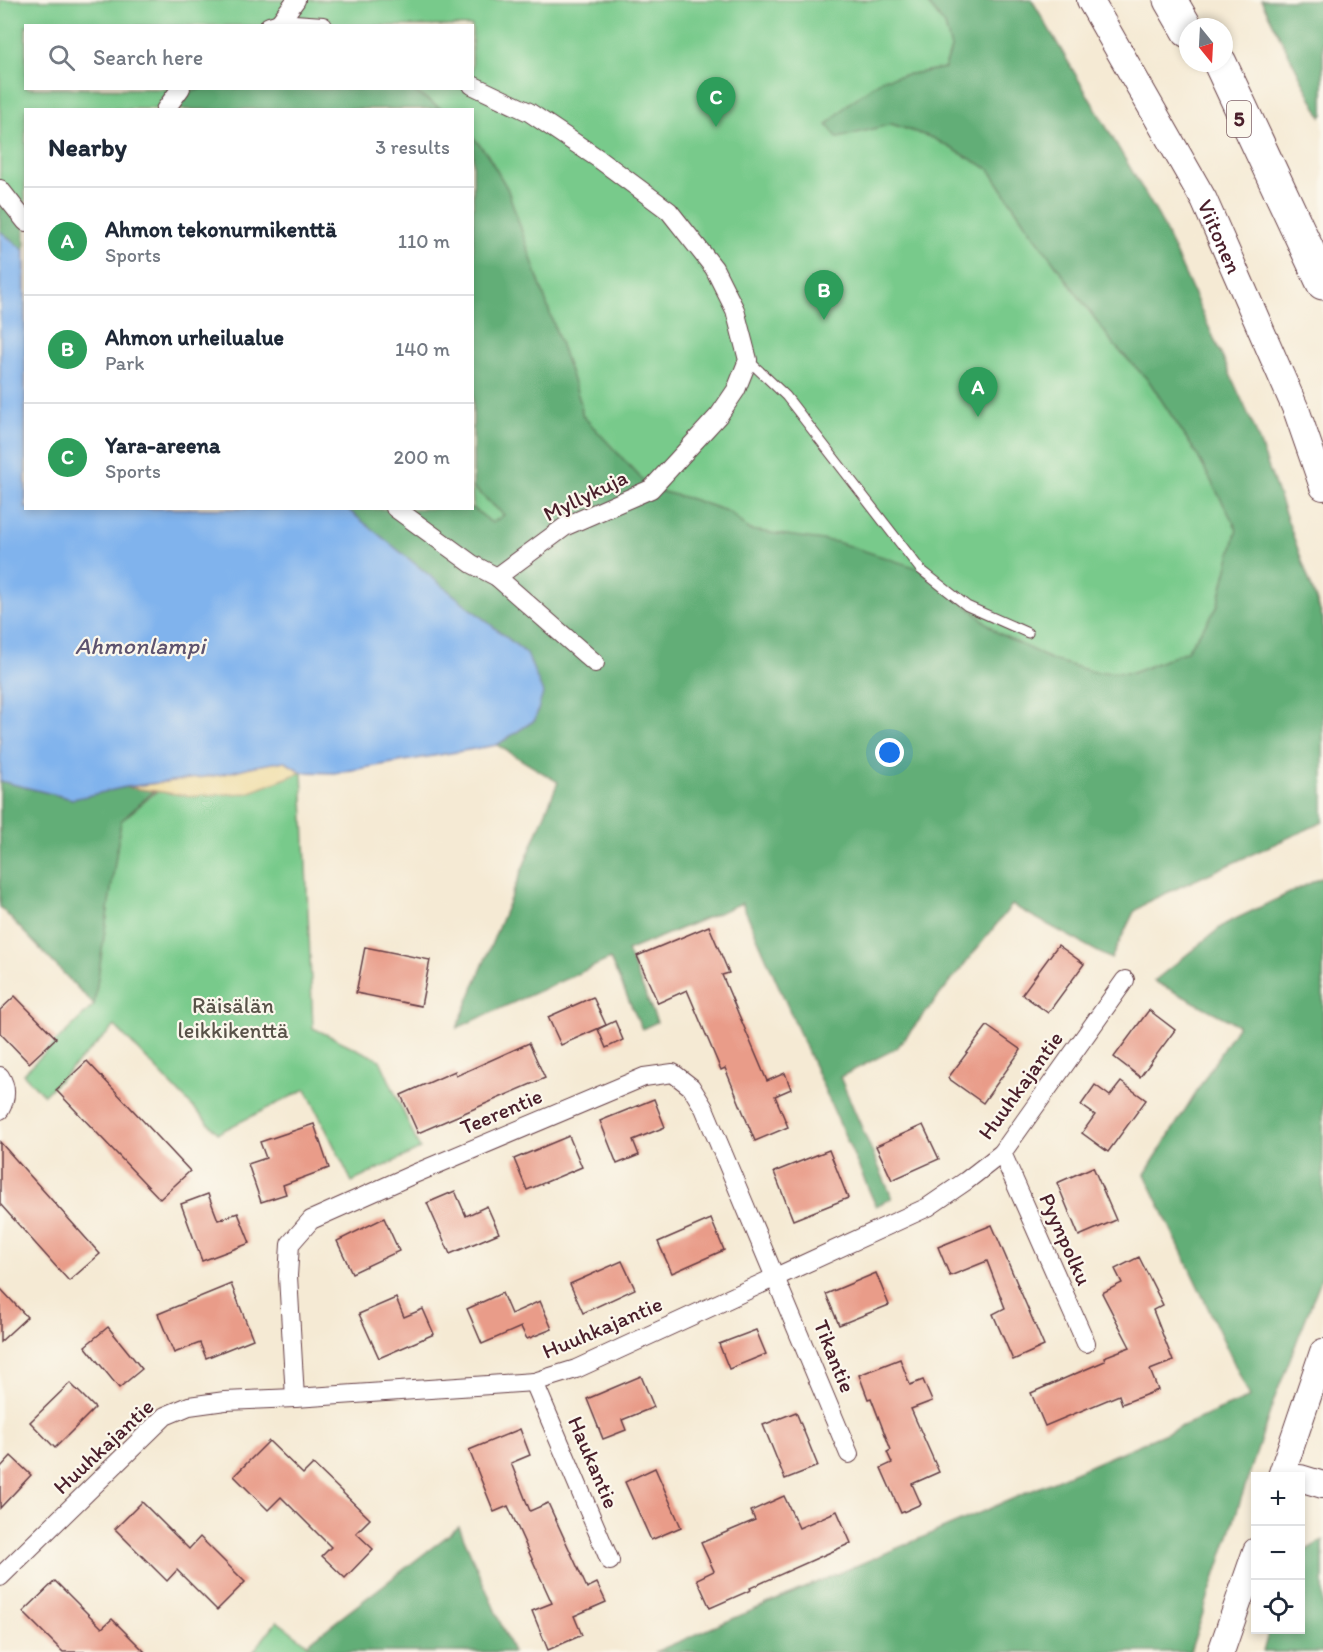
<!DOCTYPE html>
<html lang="en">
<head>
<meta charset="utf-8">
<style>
	body { margin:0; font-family:Itim,sans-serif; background:#f6f6f7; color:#1f2937 }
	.controls { position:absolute; right:18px; bottom:18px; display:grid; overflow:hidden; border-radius:0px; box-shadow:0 3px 9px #0003 }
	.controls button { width:54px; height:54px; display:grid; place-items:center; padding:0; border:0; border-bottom:2px solid #e0e1e3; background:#fff; color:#1f2937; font:30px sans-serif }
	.compass { position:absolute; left:1179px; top:18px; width:54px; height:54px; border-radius:50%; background:#fff; box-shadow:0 3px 9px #0003; rotate:162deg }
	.you { position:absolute; left:890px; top:753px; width:21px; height:21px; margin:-15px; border:4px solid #fff; border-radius:50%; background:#1a73e8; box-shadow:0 0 0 9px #1a73e833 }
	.badge { display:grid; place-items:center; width:39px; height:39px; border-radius:50%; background:#111827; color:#fff; font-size:20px; font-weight:700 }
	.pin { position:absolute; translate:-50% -50px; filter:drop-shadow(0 2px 3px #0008) }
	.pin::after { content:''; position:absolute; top:32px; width:21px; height:18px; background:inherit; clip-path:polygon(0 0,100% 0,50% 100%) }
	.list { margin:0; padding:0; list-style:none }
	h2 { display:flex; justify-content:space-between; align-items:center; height:78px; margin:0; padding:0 24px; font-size:26px }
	h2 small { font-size:20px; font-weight:400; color:#747a83 }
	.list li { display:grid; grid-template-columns:39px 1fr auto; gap:18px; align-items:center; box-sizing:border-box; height:108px; padding:0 24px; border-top:2px solid #e0e1e3 }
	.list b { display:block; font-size:22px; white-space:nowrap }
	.list p { margin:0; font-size:20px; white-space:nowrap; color:#747a83 }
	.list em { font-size:20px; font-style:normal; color:#747a83 }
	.icon { flex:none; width:33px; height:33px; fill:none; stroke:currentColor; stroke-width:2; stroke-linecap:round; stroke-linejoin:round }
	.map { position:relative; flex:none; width:1323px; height:1652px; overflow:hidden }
	.search { position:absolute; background:#fff; box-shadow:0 3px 9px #0003; left:24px; top:24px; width:450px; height:66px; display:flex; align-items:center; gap:15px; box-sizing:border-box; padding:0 21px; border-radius:0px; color:#747a83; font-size:22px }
	.panel { position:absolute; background:#fff; box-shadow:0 3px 9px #0003; left:24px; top:108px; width:450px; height:402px; border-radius:0px }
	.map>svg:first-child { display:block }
	.green { fill:#78ca8b; stroke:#61745b; stroke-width:1.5 }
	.forest { fill:#62ae77; stroke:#566651; stroke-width:1.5 }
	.sand { fill:#eeda9e; stroke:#9c7c64; stroke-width:1.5 }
	.water { fill:#80b3ed; stroke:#65698c; stroke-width:1.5 }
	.building { fill:#e99c89 }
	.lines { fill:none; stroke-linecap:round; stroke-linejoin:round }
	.lane-casing { stroke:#643d44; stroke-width:11 }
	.street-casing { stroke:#643d44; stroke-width:20 }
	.secondary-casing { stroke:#643d44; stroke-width:28 }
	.highway-casing { stroke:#643d44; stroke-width:35 }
	.lane { stroke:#fff; stroke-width:9 }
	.street { stroke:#fff; stroke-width:18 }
	.secondary { stroke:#fff; stroke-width:26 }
	.highway { stroke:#fff; stroke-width:33 }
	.labels { text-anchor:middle; stroke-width:4.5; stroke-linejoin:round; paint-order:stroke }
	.shield { fill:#fbf7ec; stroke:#7f6065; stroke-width:1.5 }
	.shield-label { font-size:21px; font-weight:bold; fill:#4a1f2b }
	.street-label { font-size:22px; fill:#4a1f2b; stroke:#fbf7ec }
	.park-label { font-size:22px; fill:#585248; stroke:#fbf7ec }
	.water-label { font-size:24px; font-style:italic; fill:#5d536f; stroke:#fbf7ec }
</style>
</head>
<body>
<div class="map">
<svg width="1323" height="1652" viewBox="0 0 1323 1652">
	<rect width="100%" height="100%" fill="#fbf7ec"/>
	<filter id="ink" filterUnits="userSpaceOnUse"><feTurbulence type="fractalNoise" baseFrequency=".0167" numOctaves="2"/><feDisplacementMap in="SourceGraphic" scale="12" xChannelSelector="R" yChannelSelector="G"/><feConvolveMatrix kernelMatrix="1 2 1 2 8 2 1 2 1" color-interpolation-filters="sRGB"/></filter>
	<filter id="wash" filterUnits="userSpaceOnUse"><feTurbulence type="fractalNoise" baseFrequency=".008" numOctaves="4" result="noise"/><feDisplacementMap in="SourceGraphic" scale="24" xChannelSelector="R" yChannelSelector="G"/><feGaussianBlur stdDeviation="1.35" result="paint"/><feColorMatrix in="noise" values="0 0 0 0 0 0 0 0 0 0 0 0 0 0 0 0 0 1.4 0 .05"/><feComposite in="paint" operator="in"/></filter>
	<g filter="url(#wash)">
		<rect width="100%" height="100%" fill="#f5ead4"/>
		<!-- green -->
		<g class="green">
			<polygon points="0,0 925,0 945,25 951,48 945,68 883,79 838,138 891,124 933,138 989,169 1025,223 1115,346 1149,381 1196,453 1237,529 1217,608 1187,651 1133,673 1094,672 1052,660 998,633 967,606 790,536 749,530 729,512 691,499 651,489 582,415 581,404 507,188 487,154 473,137 472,110 442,109 410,89 472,88 472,26 26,26 26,88 203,89 189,93 171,109 26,110 25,222 0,189"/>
			<polygon points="472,487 504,515 492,523 473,508"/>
			<polygon points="284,761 302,772 313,1028 380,1060 420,1149 352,1182 306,1089 218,1133 115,1026 44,1095 23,1074 94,1005 121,821 168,782 219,775 250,767"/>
			<polygon points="277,1621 318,1652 253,1652"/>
		</g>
		<!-- forest -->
		<g class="forest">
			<polygon points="925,0 1032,0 1159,217 1254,427 1323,619 1323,822 1149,901 1134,912 1111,959 1012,905 897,1048 840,1077 892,1198 876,1206 742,903 627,951 657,1022 642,1029 610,959 457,1028 558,782 497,745 535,720 527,654 347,509 473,508 492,523 504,515 473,487 473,137 487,154 507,188 581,404 582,415 651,489 691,499 729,512 749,530 837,542 920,569 967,606 998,633 1052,660 1094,672 1133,673 1187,651 1217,608 1237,529 1196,453 1149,381 1115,346 1025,223 989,169 933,138 892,124 838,138 827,125 848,104 883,79 945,68 951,48 945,25"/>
			<polygon points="1261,0 1323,0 1323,114 1321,117"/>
			<polygon points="203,88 410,89 442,109 171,110 189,93"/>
			<polygon points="0,189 25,222 25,251 0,231"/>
			<polygon points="0,781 72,799 126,787 154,791 121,821 94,1005 0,907"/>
			<polygon points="1323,877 1323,1274 1274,1400 1190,1652 655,1652 1250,1397 1145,1174 1238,1025 1154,981 1225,924"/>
			<polygon points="459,1527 513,1652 318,1652 307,1644"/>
			<polygon points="1323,1540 1323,1652 1263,1652 1269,1630 1300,1630 1301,1553"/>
		</g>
		<!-- sand -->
		<polygon class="sand" points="284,761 302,772 248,793 190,796 126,787 219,775 250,767"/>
		<!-- water -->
		<polygon class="water" points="0,231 25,251 26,508 347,509 527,654 543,693 535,720 497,745 335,773 302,772 284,761 250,767 219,775 126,787 73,799 0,781"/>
		<g id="blocks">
			<!-- building -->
			<g class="building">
				<polygon points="709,926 729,973 722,975 767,1081 785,1073 791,1089 775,1096 788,1127 755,1141 725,1068 721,1070 687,990 658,1003 637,956"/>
				<polygon points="1058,945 1084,964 1048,1013 1022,994"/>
				<polygon points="365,947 430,960 421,1006 356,993"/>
				<polygon points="15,996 56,1038 29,1063 0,1033 0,1010"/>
				<polygon points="593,997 606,1025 561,1045 548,1017"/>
				<polygon points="1149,1010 1175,1030 1140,1077 1114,1057"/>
				<polygon points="615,1021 623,1040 606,1048 598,1029"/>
				<polygon points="987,1026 1021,1050 983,1103 948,1078"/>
				<polygon points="529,1043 545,1078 418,1133 401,1095 455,1071 456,1076"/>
				<polygon points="87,1061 190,1171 160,1199 56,1090"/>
				<polygon points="1121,1082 1146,1100 1108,1152 1082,1133 1095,1115 1081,1105 1095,1085 1110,1096"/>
				<polygon points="654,1099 665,1127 633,1140 639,1155 617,1164 600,1121"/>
				<polygon points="314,1124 329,1168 283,1185 286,1194 261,1202 248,1164 266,1158 260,1142"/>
				<polygon points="923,1125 939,1159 892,1180 876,1146"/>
				<polygon points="569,1136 582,1167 527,1190 514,1159"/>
				<polygon points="0,1142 100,1254 69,1281 0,1204"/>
				<polygon points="829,1150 848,1198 793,1220 774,1172"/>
				<polygon points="1093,1167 1116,1220 1079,1236 1057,1183"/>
				<polygon points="455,1191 466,1216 487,1206 499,1233 450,1254 427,1203"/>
				<polygon points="208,1194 218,1220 238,1213 250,1243 202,1261 181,1204"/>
				<polygon points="384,1218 399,1251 352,1273 337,1241"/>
				<polygon points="711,1219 724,1250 672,1273 658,1242"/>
				<polygon points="992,1225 1044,1346 1013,1360 993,1314 1005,1308 987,1261 950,1276 938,1247"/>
				<polygon points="1139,1257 1163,1305 1153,1310 1173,1361 1150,1370 1158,1390 1122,1404 1119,1395 1045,1426 1031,1393 1105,1361 1104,1357 1130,1347 1102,1293 1122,1283 1115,1269"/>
				<polygon points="622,1261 635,1289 583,1313 570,1284"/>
				<polygon points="876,1273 889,1305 839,1325 826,1294"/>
				<polygon points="231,1284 253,1339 206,1358 200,1343 174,1353 158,1314"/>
				<polygon points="0,1288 27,1317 0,1342"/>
				<polygon points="502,1293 511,1314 540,1301 552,1329 527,1339 521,1327 482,1344 467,1309"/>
				<polygon points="396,1298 404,1317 423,1309 434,1334 379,1358 359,1314"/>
				<polygon points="108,1327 142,1369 119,1388 85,1346"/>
				<polygon points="756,1330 766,1354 729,1369 719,1344"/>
				<polygon points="900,1359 910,1385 923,1380 932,1401 911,1409 939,1472 912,1484 921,1504 901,1513 881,1468 892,1463 887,1452 891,1450 871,1398 868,1399 859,1375"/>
				<polygon points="641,1376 654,1407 622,1420 626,1430 603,1439 587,1399"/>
				<polygon points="70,1383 95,1408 55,1448 30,1422"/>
				<polygon points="796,1412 818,1466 785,1479 763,1425"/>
				<polygon points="520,1429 530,1455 511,1463 530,1511 548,1503 587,1588 597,1583 606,1602 574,1616 582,1635 548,1650 532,1611 552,1603 508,1506 494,1512 469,1450"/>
				<polygon points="269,1441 303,1474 313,1464 370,1519 356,1533 373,1549 345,1578 322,1556 331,1547 281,1497 268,1510 234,1476"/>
				<polygon points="11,1456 31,1475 0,1508 0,1468"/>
				<polygon points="655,1468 681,1527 651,1540 625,1482"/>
				<polygon points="784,1496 799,1528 837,1511 851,1543 750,1588 751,1590 710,1608 697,1579 714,1571 701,1543 755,1520 751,1511"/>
				<polygon points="142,1502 189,1549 200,1537 245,1582 217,1610 177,1570 167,1581 115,1529"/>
				<polygon points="55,1581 102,1628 112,1619 145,1652 63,1652 23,1612"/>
			</g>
		</g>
	</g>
	<g filter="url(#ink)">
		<use href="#blocks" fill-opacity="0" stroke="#643d44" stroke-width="1.5"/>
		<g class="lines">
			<defs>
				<polyline id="lane" points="748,360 786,396 920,569 967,606 1028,633"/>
				<g id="street">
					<polyline points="279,23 296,0"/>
					<polyline points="269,26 279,23 323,26"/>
					<polyline points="472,85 529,112 599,159 669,211 714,268 735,310 748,360 736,390 719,415 651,489 566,526 497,577"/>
					<polyline points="165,110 181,88"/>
					<polyline points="0,189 26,222"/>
					<polyline points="395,508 472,564 497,577 595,663"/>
					<path d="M0 1076C7 1087 6 1099 0 1110"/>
					<polyline points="1002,1153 1086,1343"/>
					<polyline points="534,1382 610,1561"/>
					<polyline points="295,1398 288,1276 290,1244 311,1220 414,1174 644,1077 673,1073 691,1087 704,1108 849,1454"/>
					<polyline points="0,1577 165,1416 189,1406 225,1401 295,1398 534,1382 576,1369 928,1207 966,1181 1002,1153 1125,980"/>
				</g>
				<g id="secondary">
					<path id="s1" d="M1090 0 1204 200 1297 412 1323 487"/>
					<polyline points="1281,1476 1323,1352"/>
					<polyline points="1300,1478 1323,1485"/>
					<polyline points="1221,1652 1256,1551"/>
				</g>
				<g id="highway">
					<polyline points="1170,0 1188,31"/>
					<polyline points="1220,63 1323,283"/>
				</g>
			</defs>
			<!-- lane casing -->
			<use href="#lane" class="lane-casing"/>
			<!-- street casing -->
			<use href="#street" class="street-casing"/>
			<!-- secondary casing -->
			<use href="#secondary" class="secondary-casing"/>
			<!-- highway casing -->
			<use href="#highway" class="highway-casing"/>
			<!-- lane -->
			<use href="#lane" class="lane"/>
			<!-- street -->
			<use href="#street" class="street"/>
			<!-- secondary -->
			<use href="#secondary" class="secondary"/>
			<!-- highway -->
			<use href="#highway" class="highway"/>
		</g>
	</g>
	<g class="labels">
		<!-- shield labels -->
		<rect class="shield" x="1227" y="101" width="24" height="36" rx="4.5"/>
		<g class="shield-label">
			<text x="1239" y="126">5</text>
		</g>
		<!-- street labels -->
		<g class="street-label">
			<text dy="8" stroke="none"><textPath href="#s1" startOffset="270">Viitonen</textPath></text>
			<text transform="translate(585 495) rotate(-26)" y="8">Myllykuja</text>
			<text transform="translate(1020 1085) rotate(-54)" y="8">Huuhkajantie</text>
			<text transform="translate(501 1111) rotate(-23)" y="8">Teerentie</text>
			<text transform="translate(1066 1239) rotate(66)" y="8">Pyynpolku</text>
			<text transform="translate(602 1327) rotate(-23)" y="8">Huuhkajantie</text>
			<text transform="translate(835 1356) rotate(68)" y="8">Tikantie</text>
			<text transform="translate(103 1446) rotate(-43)" y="8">Huuhkajantie</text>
			<text transform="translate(594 1462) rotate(67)" y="8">Haukantie</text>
		</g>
		<!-- park labels -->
		<g class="park-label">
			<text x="233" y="1013">Räisälän<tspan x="233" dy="25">leikkikenttä</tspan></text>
		</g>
		<!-- water labels -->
		<g class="water-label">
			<text x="140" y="654">Ahmonlampi</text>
		</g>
	</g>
</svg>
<div class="controls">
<button>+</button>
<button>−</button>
<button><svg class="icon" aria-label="locate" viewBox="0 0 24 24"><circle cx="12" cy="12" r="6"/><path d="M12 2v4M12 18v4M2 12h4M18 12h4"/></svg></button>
</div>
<svg class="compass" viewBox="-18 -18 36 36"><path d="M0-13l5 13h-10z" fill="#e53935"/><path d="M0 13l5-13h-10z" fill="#747a83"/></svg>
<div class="you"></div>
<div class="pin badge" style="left:978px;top:417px;background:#2e9e5b">A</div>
<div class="pin badge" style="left:824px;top:320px;background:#2e9e5b">B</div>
<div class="pin badge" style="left:716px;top:127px;background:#2e9e5b">C</div>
<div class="search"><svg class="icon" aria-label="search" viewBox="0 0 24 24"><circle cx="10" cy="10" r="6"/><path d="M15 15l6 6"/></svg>Search here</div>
<section class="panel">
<h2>Nearby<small>3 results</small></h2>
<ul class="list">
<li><span class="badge" style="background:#2e9e5b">A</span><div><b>Ahmon tekonurmikenttä</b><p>Sports</p></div><em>110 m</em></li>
<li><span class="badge" style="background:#2e9e5b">B</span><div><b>Ahmon urheilualue</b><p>Park</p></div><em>140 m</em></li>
<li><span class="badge" style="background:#2e9e5b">C</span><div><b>Yara-areena</b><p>Sports</p></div><em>200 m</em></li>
</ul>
</section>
</div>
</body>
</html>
